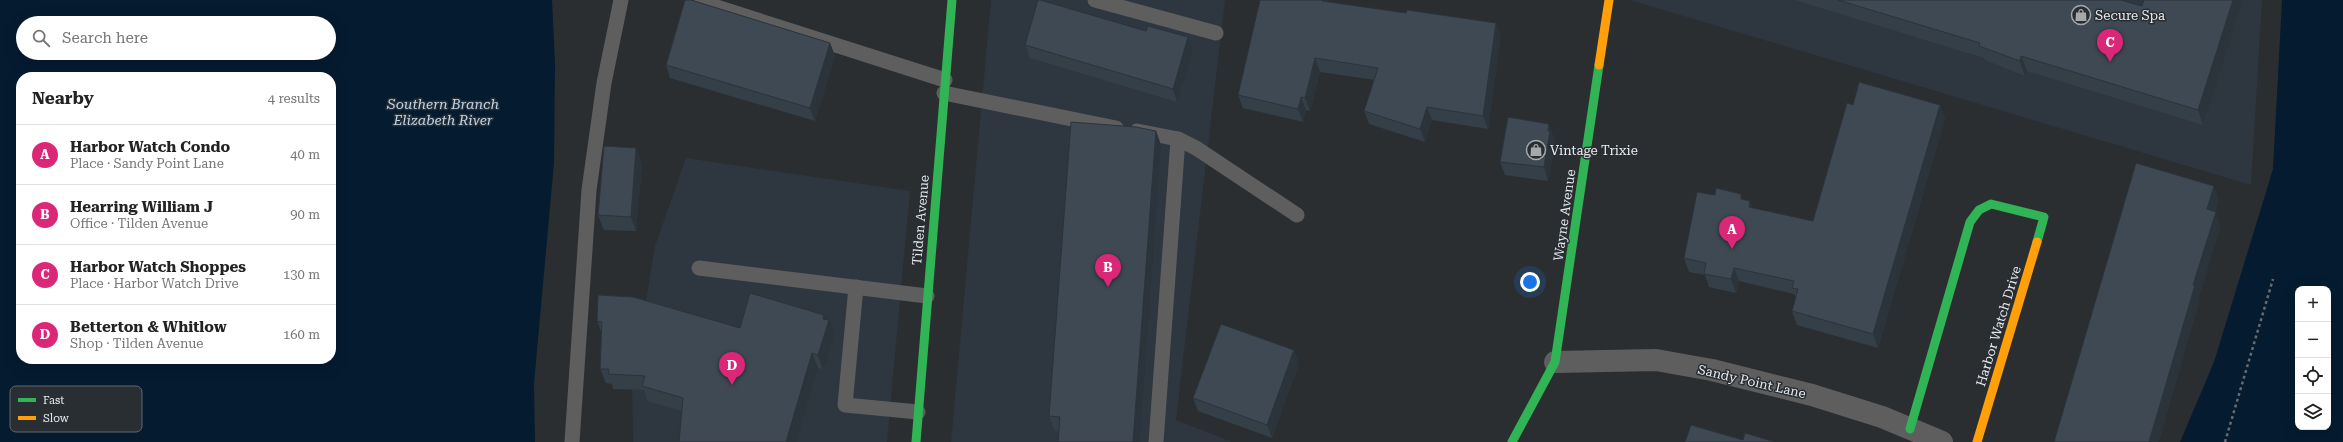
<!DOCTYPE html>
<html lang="en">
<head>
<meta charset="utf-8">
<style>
	body { margin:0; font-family:"Roboto Serif",serif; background:#f6f6f6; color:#222 }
	.controls { position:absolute; right:12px; bottom:12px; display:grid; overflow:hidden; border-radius:8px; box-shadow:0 4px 16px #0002 }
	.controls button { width:36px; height:36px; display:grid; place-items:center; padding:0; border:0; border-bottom:1px solid #e0e0e0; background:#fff; color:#222; font:20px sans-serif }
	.you { position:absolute; left:1530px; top:282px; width:14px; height:14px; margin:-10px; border:3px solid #fff; border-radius:50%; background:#1a73e8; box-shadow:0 0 0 6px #1a73e833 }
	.badge { display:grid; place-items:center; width:26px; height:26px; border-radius:50%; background:#db2777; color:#fff; font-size:13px; font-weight:700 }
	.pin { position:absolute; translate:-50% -33px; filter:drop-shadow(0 1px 2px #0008) }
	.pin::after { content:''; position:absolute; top:21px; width:14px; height:12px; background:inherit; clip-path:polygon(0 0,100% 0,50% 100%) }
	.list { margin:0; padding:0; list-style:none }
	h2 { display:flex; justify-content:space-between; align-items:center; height:52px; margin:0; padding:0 16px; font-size:17px }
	h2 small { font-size:13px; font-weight:400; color:#767676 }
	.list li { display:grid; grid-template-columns:26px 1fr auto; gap:12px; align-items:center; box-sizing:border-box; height:60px; padding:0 16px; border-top:1px solid #e0e0e0 }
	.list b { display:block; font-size:15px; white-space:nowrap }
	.list p { margin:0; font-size:13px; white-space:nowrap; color:#767676 }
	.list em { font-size:13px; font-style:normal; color:#767676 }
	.icon { flex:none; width:22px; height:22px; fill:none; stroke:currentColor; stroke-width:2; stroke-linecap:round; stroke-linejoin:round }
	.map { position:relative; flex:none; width:2343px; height:442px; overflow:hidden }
	.search { position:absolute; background:#fff; box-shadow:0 4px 16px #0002; left:16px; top:16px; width:320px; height:44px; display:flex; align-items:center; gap:10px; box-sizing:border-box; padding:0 14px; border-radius:22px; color:#767676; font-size:15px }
	.panel { position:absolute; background:#fff; box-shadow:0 4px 16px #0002; left:16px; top:72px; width:320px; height:292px; border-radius:16px }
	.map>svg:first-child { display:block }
	.built { fill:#2e363f }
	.water { fill:#051b30; fill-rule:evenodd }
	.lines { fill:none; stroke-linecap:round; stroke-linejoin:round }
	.path { stroke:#6a6a6b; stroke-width:2.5; stroke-dasharray:3 3; stroke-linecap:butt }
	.lane { stroke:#5f5e5e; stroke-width:15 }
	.street { stroke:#5f5e5e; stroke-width:22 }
	.fast { stroke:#30b455; stroke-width:9 }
	.slow { stroke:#ff9f0a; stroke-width:9 }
	.wall { fill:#353f48 }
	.shaded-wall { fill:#2b333b }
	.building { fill:#3e4954; stroke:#2b333b }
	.labels { text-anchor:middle; stroke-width:3; stroke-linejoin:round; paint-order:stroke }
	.poi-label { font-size:13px; fill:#e8ebef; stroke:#292e33; text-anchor:start }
	.street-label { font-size:13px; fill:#e8ebef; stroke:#292e33 }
	.water-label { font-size:14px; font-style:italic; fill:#bad5f2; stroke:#292e33 }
	.key { fill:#292e33; stroke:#62676b; stroke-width:1 }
	.key-label { font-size:11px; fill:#e8ebef }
</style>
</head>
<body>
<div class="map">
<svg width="2343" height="442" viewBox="0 0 2343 442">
	<rect width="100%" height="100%" fill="#2b2e31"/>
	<!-- built -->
	<g class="built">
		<polygon points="991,0 1225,0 1176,420 1232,442 951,442"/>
		<polygon points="1630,0 2262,0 2251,185"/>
		<polygon points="686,158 910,191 887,442 633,442 632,385 655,246"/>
	</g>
	<!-- water -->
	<g class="water">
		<path d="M0 0H552L555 62 554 163 534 384 535 442H0ZM23 23H329V53H23ZM21 77H331V359H21Z"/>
		<path d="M2282 0H2343V442H2180L2214 362 2273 169ZM2298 289H2328V427H2298Z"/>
	</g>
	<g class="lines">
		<!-- path -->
		<polyline class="path" points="2225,442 2273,279"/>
		<!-- lane -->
		<g class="lane">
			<polyline points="1095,0 1216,33"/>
			<polyline points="701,2 945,80"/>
			<polyline points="944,93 1116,128"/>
			<polyline points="1137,131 1178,139 1196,148 1297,215"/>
			<polyline points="699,268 927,296"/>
			<polyline points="856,287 845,405 918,412"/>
			<polyline points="572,442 589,190 604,83 621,0"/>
			<polyline points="1156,442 1178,139"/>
		</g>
		<!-- street -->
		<polyline class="street" points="1555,362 1656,360 1712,370 1812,395 1882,417 1942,442"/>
		<!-- fast -->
		<g class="fast">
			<polyline points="1910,429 1970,222 1979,210 1991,204 2044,217 2037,242"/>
			<polyline points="916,442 952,0"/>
			<polyline points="1512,442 1555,362 1599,65"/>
		</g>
		<!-- slow -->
		<g class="slow">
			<polyline points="1599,65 1609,0"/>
			<polyline points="1977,442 2037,242"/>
		</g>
	</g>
	<!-- wall -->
	<g class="wall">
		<polygon points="1260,0 1328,0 1328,2 1406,13 1496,23 1501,36 1488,129 1432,120 1425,142 1369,124 1364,111 1375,80 1320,72 1310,111 1306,110 1303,122 1243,108 1238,95"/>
		<polygon points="1795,0 2120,0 2142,6 2144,0 2243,0 2203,125 2027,71 2025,76 1985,60 1984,58"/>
		<polygon points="1146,31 1188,37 1193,50 1177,102 1030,58 1025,45"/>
		<polygon points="830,43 835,56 815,121 670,78 666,65"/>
		<polygon points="1853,105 1940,105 1945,119 1878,348 1797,325 1792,311 1796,298 1794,294 1739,281 1736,293 1709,287 1705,275 1689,272 1684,258 1715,195 1741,194 1744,200 1752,208 1813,221"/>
		<polygon points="1156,131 1161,145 1140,442 1058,442 1059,431 1055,431 1049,416"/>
		<polygon points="1554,137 1554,140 1555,144 1548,181 1505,175 1500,162"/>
		<polygon points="642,163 636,231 604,230 598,215"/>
		<polygon points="825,319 834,335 823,370 818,368 682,411 647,401 644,390 613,389 612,384 606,383 600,369 602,334 597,321 740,328"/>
		<polygon points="1294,350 1299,364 1272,438 1198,411 1193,398"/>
	</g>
	<!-- shaded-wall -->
	<g class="shaded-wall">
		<polygon points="1322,0 1328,0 1329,4 1322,1"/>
		<polygon points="2233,0 2243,0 2203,125 2198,110"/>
		<polygon points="1496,23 1501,36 1488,129 1483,116"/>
		<polygon points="1188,37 1193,50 1177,102 1173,89"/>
		<polygon points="830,43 835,56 815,121 810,108"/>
		<polygon points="2021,56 2027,71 2025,76 2020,61"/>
		<polygon points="1315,58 1320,72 1310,111 1305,98"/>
		<polygon points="1301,97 1306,110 1303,122 1298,109"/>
		<polygon points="1940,105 1945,119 1878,348 1873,334"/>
		<polygon points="1427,107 1432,120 1425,142 1420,129"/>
		<polygon points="1549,124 1554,137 1554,140 1555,144 1548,181 1544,167"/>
		<polygon points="1156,131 1161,145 1140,442 1133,442"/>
		<polygon points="636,148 642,163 636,231 631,217"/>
		<polygon points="2214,186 2219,201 2216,212 2221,227 2199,297 2200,300 2159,442 2149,442 2193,285 2207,209"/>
		<polygon points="1741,194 1746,208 1741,199"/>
		<polygon points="1750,201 1755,215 1749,207"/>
		<polygon points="1734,268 1739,281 1736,293 1731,279"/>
		<polygon points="824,315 827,325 829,320 834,335 823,370 818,355"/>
		<polygon points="1294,350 1299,364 1272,438 1267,425"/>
		<polygon points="812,353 818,368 796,442 786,442"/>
	</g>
	<!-- building -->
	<g class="building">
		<polygon points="685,0 691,0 830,43 810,108 666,65"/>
		<polygon points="1038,0 1040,0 1146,31 1148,26 1188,37 1173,89 1025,45"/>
		<polygon points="1260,0 1322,0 1322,1 1406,13 1407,10 1496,23 1483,116 1427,107 1420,129 1364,111 1378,68 1315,58 1305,98 1301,97 1298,109 1238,95"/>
		<polygon points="1838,0 2120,0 2142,6 2144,0 2233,0 2198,110 2021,56 2020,61 1979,46 1980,43"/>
		<polygon points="1859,82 1940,105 1873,334 1792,311 1798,289 1792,288 1794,281 1734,268 1731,279 1704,274 1706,263 1684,258 1697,192 1715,195 1716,188 1741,194 1741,199 1750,201 1749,207 1813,221 1847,103 1853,105"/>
		<polygon points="1508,117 1549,124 1548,131 1550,131 1544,167 1500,162"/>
		<polygon points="1071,122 1136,127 1156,131 1133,442 1058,442 1060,417 1049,416"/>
		<polygon points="604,146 636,148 631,217 598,215"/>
		<polygon points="2136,163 2214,186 2207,209 2216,212 2193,285 2195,285 2149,442 2054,442"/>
		<polygon points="750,293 824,315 823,319 829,320 818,355 812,353 786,442 679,442 683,398 642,386 645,376 608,374 609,369 600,369 602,322 597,321 598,295 633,297 740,328"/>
		<polygon points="1221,324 1294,350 1267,425 1193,398"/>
		<polygon points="1691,425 1743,440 1745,433 1775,442 1685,442"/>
	</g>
	<!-- icons -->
	<defs>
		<symbol id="shop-ring" viewBox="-11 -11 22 22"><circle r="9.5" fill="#292e33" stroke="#a6a9ac" stroke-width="1.5"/><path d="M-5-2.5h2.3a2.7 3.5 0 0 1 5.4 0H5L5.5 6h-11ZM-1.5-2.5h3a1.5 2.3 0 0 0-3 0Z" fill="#a6a9ac"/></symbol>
	</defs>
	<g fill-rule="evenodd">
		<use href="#shop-ring" x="2070" y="4" width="22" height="22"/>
		<use href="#shop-ring" x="1525" y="139" width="22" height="22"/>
	</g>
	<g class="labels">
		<!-- poi labels -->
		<g class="poi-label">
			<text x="2095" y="20">Secure Spa</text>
			<text x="1550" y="155">Vintage Trixie</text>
		</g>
		<!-- street labels -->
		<g class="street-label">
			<text transform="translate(1564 215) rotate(-82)" y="5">Wayne Avenue</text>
			<text transform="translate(920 220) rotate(-85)" y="5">Tilden Avenue</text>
			<text transform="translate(1998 326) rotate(-73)" y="5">Harbor Watch Drive</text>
			<text transform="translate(1752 381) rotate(13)" y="5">Sandy Point Lane</text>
		</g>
		<!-- water labels -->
		<g class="water-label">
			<text x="443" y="109">Southern Branch<tspan x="443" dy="16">Elizabeth River</tspan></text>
		</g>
	</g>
	<!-- legend -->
	<rect x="10" y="386" width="132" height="46" rx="6" class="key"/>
	<rect x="18" y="398" width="18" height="4" fill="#30b455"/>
	<rect x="18" y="416" width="18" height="4" fill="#ff9f0a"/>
	<g class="key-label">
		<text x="43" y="404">Fast</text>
		<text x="43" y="422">Slow</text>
	</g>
</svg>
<div class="controls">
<button>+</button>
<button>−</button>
<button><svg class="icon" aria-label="locate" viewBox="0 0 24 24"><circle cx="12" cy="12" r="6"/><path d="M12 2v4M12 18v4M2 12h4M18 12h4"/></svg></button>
<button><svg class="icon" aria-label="layers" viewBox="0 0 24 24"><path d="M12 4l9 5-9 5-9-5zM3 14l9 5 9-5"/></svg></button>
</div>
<div class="you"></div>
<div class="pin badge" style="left:1732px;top:249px">A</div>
<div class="pin badge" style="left:1108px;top:287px">B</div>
<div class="pin badge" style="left:2110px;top:62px">C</div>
<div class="pin badge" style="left:732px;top:385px">D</div>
<div class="search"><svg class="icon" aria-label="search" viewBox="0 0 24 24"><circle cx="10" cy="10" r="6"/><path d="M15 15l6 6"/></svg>Search here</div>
<section class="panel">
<h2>Nearby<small>4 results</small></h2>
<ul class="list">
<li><span class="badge">A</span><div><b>Harbor Watch Condo</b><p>Place · Sandy Point Lane</p></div><em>40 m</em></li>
<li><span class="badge">B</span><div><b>Hearring William J</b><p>Office · Tilden Avenue</p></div><em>90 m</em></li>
<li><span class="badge">C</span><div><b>Harbor Watch Shoppes</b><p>Place · Harbor Watch Drive</p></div><em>130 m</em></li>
<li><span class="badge">D</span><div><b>Betterton &amp; Whitlow</b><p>Shop · Tilden Avenue</p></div><em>160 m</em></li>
</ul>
</section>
</div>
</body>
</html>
